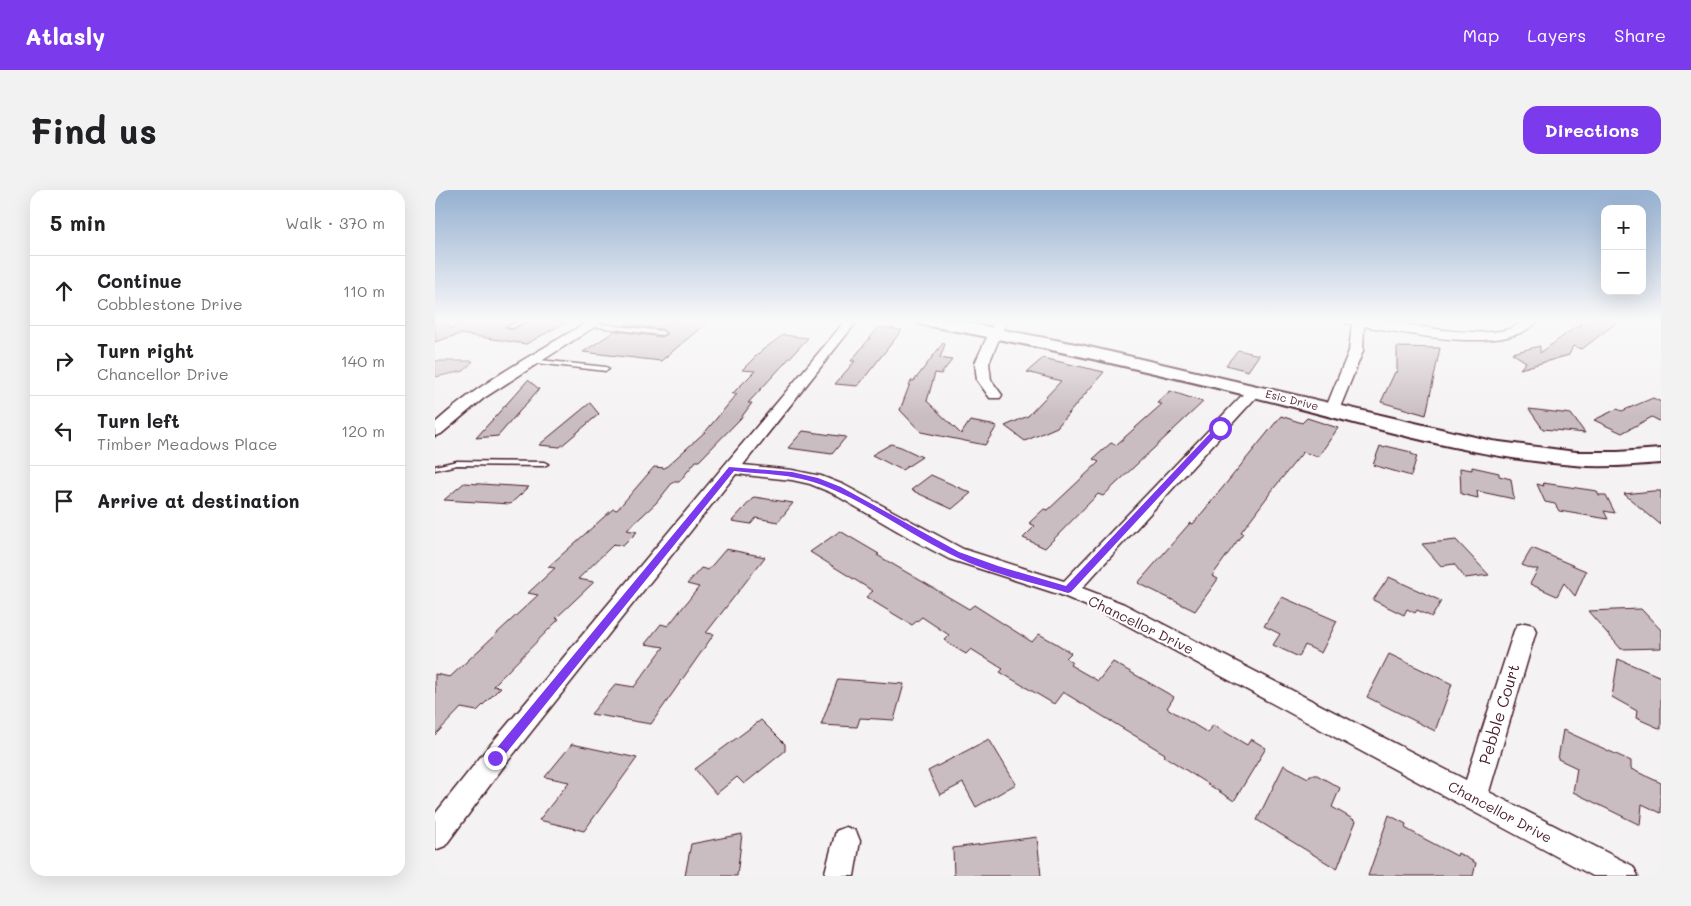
<!DOCTYPE html>
<html lang="en">
<head>
<meta charset="utf-8">
<style>
	body { margin:0; font-family:Mali,sans-serif; background:#f2f2f2; color:#202124 }
	.controls { position:absolute; right:15px; top:15px; display:grid; overflow:hidden; border-radius:10px; box-shadow:0 5px 20px #0002 }
	.controls button { width:45px; height:45px; display:grid; place-items:center; padding:0; border:0; border-bottom:1px solid #e0e0e0; background:#fff; color:#202124; font:25px sans-serif }
	.stop { position:absolute; width:15px; height:15px; margin:-11px; border:4px solid #7c3aed; border-radius:50%; background:#fff }
	.stop.end { background:#7c3aed; border-color:#fff; box-shadow:0 1px 5px #0008 }
	.list { margin:0; padding:0; list-style:none }
	h2 { display:flex; justify-content:space-between; align-items:center; height:65px; margin:0; padding:0 20px; font-size:21px }
	h2 small { font-size:16px; font-weight:400; color:#757577 }
	.list li { display:grid; grid-template-columns:32px 1fr auto; gap:15px; align-items:center; box-sizing:border-box; height:70px; padding:0 20px; border-top:1px solid #e0e0e0 }
	.list b { display:block; font-size:19px; white-space:nowrap }
	.list p { margin:0; font-size:16px; white-space:nowrap; color:#757577 }
	.list em { font-size:16px; font-style:normal; color:#757577 }
	.icon { flex:none; width:28px; height:28px; fill:none; stroke:currentColor; stroke-width:2; stroke-linecap:round; stroke-linejoin:round }
	.map { position:relative; flex:none; width:1226px; height:686px; overflow:hidden; border-radius:15px }
	header { display:flex; align-items:center; gap:30px; box-sizing:border-box; height:70px; padding:0 25px; background:#7c3aed; color:#fff }
	header strong { font-size:24px }
	nav { display:flex; gap:28px; margin-inline-start:auto; font-size:18px }
	.intro { display:flex; align-items:center; justify-content:space-between; box-sizing:border-box; height:120px; padding:0 30px }
	h1 { margin:0; font-size:35px }
	.button { padding:12px 22px; border-radius:15px; background:#7c3aed; color:#fff; font-size:18px; font-weight:700 }
	main { display:flex; gap:30px; padding:0 30px }
	aside { flex:1; background:#fff; border-radius:15px; box-shadow:0 5px 20px #0002 }
	.map>svg:first-child { display:block }
	.green { fill:#dbd2d5; stroke:#927880 }
	.building { fill:#cabdc1; stroke:#4a1f2b }
	.lines { fill:none; stroke-linecap:round; stroke-linejoin:round }
	.lane-casing { stroke:#4a1f2b; stroke-width:3 }
	.street-casing { stroke:#4a1f2b; stroke-width:3 }
	.secondary-casing { stroke:#4a1f2b; stroke-width:4 }
	.lane { fill:#fff; fill-rule:evenodd }
	.street { fill:#fff; fill-rule:evenodd }
	.secondary { fill:#fff; fill-rule:evenodd }
	.route { fill:#7c3aed }
	.labels { text-anchor:middle; stroke-width:4; stroke-linejoin:round; paint-order:stroke }
	.far-street-label { font-size:11px; fill:#4a1f2b; stroke:#fff }
	.street-label { font-size:14px; fill:#4a1f2b; stroke:#fff }
	.near-street-label { font-size:16px; fill:#4a1f2b; stroke:#fff }
</style>
</head>
<body>
<header>
<strong>Atlasly</strong>
<nav><a>Map</a><a>Layers</a><a>Share</a></nav>
</header>
<div class="intro"><h1>Find us</h1><a class="button">Directions</a></div>
<main>
<aside>
<h2>5 min<small>Walk · 370 m</small></h2>
<ul class="list">
<li><svg class="icon" aria-label="ahead" viewBox="0 0 24 24"><path d="M12 20V5M6 11l6-6 6 6"/></svg><div><b>Continue</b><p>Cobblestone Drive</p></div><em>110 m</em></li>
<li><svg class="icon" aria-label="right" viewBox="0 0 24 24"><path d="M7 20v-9h11M14 6l5 5-5 5"/></svg><div><b>Turn right</b><p>Chancellor Drive</p></div><em>140 m</em></li>
<li><svg class="icon" aria-label="left" viewBox="0 0 24 24"><path d="M17 20v-9H6M10 6l-5 5 5 5"/></svg><div><b>Turn left</b><p>Timber Meadows Place</p></div><em>120 m</em></li>
<li><svg class="icon" aria-label="arrive" viewBox="0 0 24 24"><path d="M6 21V4h12l-3 4 3 4H6"/></svg><div><b>Arrive at destination</b></div></li>
</ul>
</aside>
<div class="map">
<svg width="1226" height="686" viewBox="0 0 1226 686">
	<rect width="100%" height="100%" fill="#f4f2f2"/>
	<filter id="ink" filterUnits="userSpaceOnUse"><feTurbulence type="fractalNoise" baseFrequency=".02" numOctaves="2"/><feDisplacementMap in="SourceGraphic" scale="10" xChannelSelector="R" yChannelSelector="G"/><feConvolveMatrix kernelMatrix="1 2 1 2 8 2 1 2 1" color-interpolation-filters="sRGB"/></filter>
	<g filter="url(#ink)">
		<!-- green -->
		<polygon class="green" points="0,171 38,171 29,181 0,187"/>
		<!-- building -->
		<g class="building">
			<polygon points="0,130 4,130 17,138 35,130 82,130 70,137 77,140 94,130 135,130 91,154 25,144 0,152"/>
			<polygon points="198,130 275,130 226,171 148,162 180,141 227,147 232,144 227,139 190,135"/>
			<polygon points="1153,130 1185,130 1147,159 1138,156 1134,165 1085,179 1091,172 1077,163 1105,156 1105,163 1146,133 1144,138"/>
			<polygon points="444,137 467,140 423,196 400,194 420,171 416,171"/>
			<polygon points="348,145 373,148 313,213 317,213 305,229 264,271 261,271 244,292 238,292 221,313 192,340 202,342 188,356 179,354 143,389 159,392 121,428 124,429 58,496 66,497 42,521 26,518 0,545 0,484 15,487 103,405 93,403 120,378 113,377 178,319 182,320 219,277 230,278 271,241 302,204 297,204 320,181 307,180 326,161"/>
			<polygon points="508,153 510,154 505,168 517,170 506,184 500,183 492,211 526,244 535,231 562,236 550,255 486,242 465,220 476,191 479,191"/>
			<polygon points="962,157 1005,158 991,225 946,212 960,182 962,182"/>
			<polygon points="803,160 824,165 813,181 791,175"/>
			<polygon points="608,168 669,182 622,237 590,251 570,236 593,226 626,191 592,182"/>
			<polygon points="93,190 104,199 63,246 41,248"/>
			<polygon points="735,201 768,212 668,306 663,304 610,358 588,348 600,336 594,333 609,319 613,320 664,272 658,269 676,253 681,255 727,214 722,213"/>
			<polygon points="1218,208 1226,212 1226,232 1217,227 1187,243 1159,230 1182,219 1187,221"/>
			<polygon points="155,213 164,224 125,257 104,255"/>
			<polygon points="1094,219 1136,224 1150,243 1108,239"/>
			<polygon points="846,226 867,233 872,228 903,238 883,267 868,262 839,298 806,342 808,343 777,386 783,389 760,421 703,393 755,333 758,334"/>
			<polygon points="368,241 411,247 397,264 353,258"/>
			<polygon points="456,254 466,257 487,267 467,280 437,265"/>
			<polygon points="945,256 950,258 951,256 976,262 976,264 982,266 976,286 938,275"/>
			<polygon points="1037,277 1064,283 1064,286 1076,289 1079,309 1042,301 1043,308 1026,304 1025,278 1037,280"/>
			<polygon points="496,285 536,303 517,319 476,300"/>
			<polygon points="29,293 94,297 75,314 9,310"/>
			<polygon points="1108,293 1162,301 1164,305 1171,305 1180,323 1169,321 1173,329 1124,321 1120,314 1110,312 1102,294 1109,296"/>
			<polygon points="1218,301 1226,301 1226,335 1189,304"/>
			<polygon points="319,307 358,313 343,332 321,328 316,334 297,331"/>
			<polygon points="405,341 444,364 442,365 534,419 539,415 597,452 604,444 622,454 636,463 631,468 637,472 635,475 663,491 678,472 739,507 732,518 773,543 778,535 812,555 816,549 831,558 799,611 729,566 730,564 628,502 619,514 565,482 568,479 536,459 531,464 519,457 509,450 514,445 487,427 477,435 431,407 438,401 375,362"/>
			<polygon points="1021,350 1054,385 1030,388 1019,374 1006,376 987,354"/>
			<polygon points="1097,358 1151,381 1140,406 1129,393 1122,406 1095,394 1103,379 1097,379 1087,375"/>
			<polygon points="291,359 330,367 271,443 279,444 216,534 156,524 181,494 199,497 229,457 210,454 226,434 233,436 264,397 252,394 266,378 273,380"/>
			<polygon points="954,387 1006,411 997,427 982,420 980,423 972,419 969,425 938,410"/>
			<polygon points="847,407 902,431 886,463 870,455 864,467 838,455 845,444 829,436"/>
			<polygon points="1206,419 1226,440 1226,458 1186,459 1153,421"/>
			<polygon points="954,464 1017,494 1000,541 932,507"/>
			<polygon points="1183,469 1226,487 1226,539 1201,528 1202,521 1177,507"/>
			<polygon points="403,489 469,494 459,530 425,528 422,537 386,535"/>
			<polygon points="326,530 350,554 350,561 309,594 302,587 281,604 260,579"/>
			<polygon points="1128,540 1196,571 1196,579 1226,593 1226,623 1207,614 1205,635 1138,602 1142,578 1123,569"/>
			<polygon points="554,549 581,594 541,617 528,593 505,605 493,581"/>
			<polygon points="137,554 202,568 149,641 104,630 134,592 110,587"/>
			<polygon points="849,575 873,588 875,585 882,585 905,598 897,617 921,631 902,679 822,630"/>
			<polygon points="954,625 971,634 970,638 986,647 1022,666 1023,663 1041,673 1038,686 933,686"/>
			<polygon points="307,644 302,686 250,686 256,654"/>
			<polygon points="602,647 606,686 519,686 518,658"/>
		</g>
		<g class="lines">
			<defs>
				<g id="lane">
					<polygon points="85,130 92,130 77,138 72,137"/>
					<polygon points="156,133 227,141 230,143 227,145 154,136 153,135"/>
					<polygon points="95,169 171,177 174,179 171,181 93,172 92,171"/>
					<polygon points="22,271 109,272 113,274 109,276 22,275 0,280 0,276"/>
				</g>
				<g id="street">
					<path d="M156 130H170L49 208 6 244 0 246V233C45 192 104 161 156 130Z"/>
					<polygon points="411,130 423,130 308,275 357,280 386,286 409,295 528,359 629,391 814,198 824,198 826,201 824,204 647,398 689,414 1031,590 1079,441 1082,435 1090,433 1098,435 1101,441 1054,602 1198,676 1203,686 1158,686 675,426 626,405 514,369 480,351 397,303 375,294 357,290 301,284 69,576 10,656 0,660 0,624 51,560"/>
					<polygon points="560,130 572,130 554,173 556,190 567,205 565,208 555,208 542,190 540,173"/>
					<path d="M908 130C949 126 995 142 1037 142 1048 143 1061 142 1071 140 1085 136 1087 129 1103 130 1074 167 969 143 929 136L928 161 904 220 902 223H892L890 220 914 161 917 134 910 133Z"/>
					<polygon points="411,637 421,641 425,651 419,686 389,686 401,641"/>
				</g>
				<path id="secondary" d="M480 130H517L641 154 1057 251 1141 262H1183L1226 259V273C1197 275 1168 278 1139 275 1039 268 941 238 843 213 726 184 608 156 489 135L483 134Z"/>
			</defs>
			<!-- lane casing -->
			<use href="#lane" class="lane-casing"/>
			<!-- street casing -->
			<use href="#street" class="street-casing"/>
			<!-- secondary casing -->
			<use href="#secondary" class="secondary-casing"/>
			<!-- lane -->
			<use href="#lane" class="lane"/>
			<!-- street -->
			<use href="#street" class="street"/>
			<!-- secondary -->
			<use href="#secondary" class="secondary"/>
		</g>
	</g>
	<!-- sky -->
	<linearGradient id="sky" x2="0" y2="1"><stop stop-color="#95b0d1"/><stop offset="0.58" stop-color="#faf9f9"/><stop offset="1" stop-color="#faf9f9" stop-opacity="0"/></linearGradient>
	<rect width="1226" height="226" fill="url(#sky)"/>
	<!-- route -->
	<path class="route" d="M782 236 788 238 636 402 633 403C595 392 553 383 517 365 472 343 425 307 378 292 353 284 325 284 299 281L64 572H56L55 568 56 565 294 277 357 282 383 288 406 297 524 362 563 376 631 396Z"/>
	<g class="labels">
		<!-- far-street labels -->
		<g class="far-street-label">
			<text transform="translate(857 210) rotate(14)" y="4">Esic Drive</text>
		</g>
		<!-- street labels -->
		<g class="street-label">
			<text transform="translate(706 435) rotate(26)" y="5">Chancellor Drive</text>
			<text transform="translate(1065 622) rotate(28)" y="5">Chancellor Drive</text>
		</g>
		<!-- near-street labels -->
		<g class="near-street-label">
			<text transform="translate(1064 524) rotate(-73)" y="6">Pebble Court</text>
		</g>
	</g>
</svg>
<div class="controls">
<button>+</button>
<button>−</button>
</div>
<div class="stop" style="left:785px;top:238px"></div>
<div class="stop end" style="left:60px;top:568px"></div>
</div>
</main>
</body>
</html>
